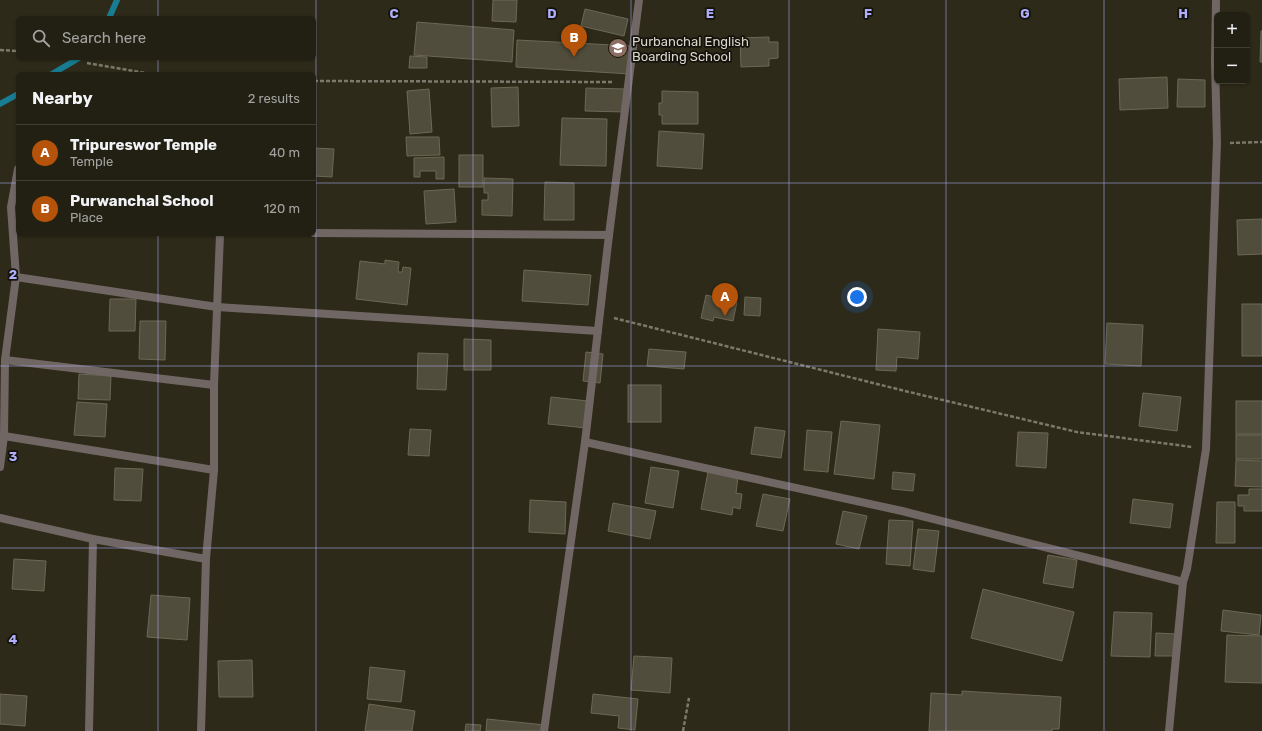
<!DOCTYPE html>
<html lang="en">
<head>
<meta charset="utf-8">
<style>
	body { margin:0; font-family:Rubik,sans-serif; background:#2a281c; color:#f1f3f6 }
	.controls { position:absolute; right:12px; top:12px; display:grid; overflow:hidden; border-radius:6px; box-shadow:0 1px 3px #0004 }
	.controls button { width:36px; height:36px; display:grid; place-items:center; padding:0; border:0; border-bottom:1px solid #3f3e33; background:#222013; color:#f1f3f6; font:20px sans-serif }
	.you { position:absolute; left:857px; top:297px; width:14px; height:14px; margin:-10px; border:3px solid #fff; border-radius:50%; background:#1a73e8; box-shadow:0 0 0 6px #1a73e833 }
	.badge { display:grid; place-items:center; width:26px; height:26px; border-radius:50%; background:#b45309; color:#fff; font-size:13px; font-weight:700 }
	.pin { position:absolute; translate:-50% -33px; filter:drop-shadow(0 1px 2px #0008) }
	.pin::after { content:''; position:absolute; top:21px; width:14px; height:12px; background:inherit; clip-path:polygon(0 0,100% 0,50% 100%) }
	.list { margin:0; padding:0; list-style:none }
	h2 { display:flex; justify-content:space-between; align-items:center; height:52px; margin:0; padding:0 16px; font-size:17px }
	h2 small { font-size:13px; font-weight:400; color:#a2a3a0 }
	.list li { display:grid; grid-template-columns:26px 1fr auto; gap:12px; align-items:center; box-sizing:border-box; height:56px; padding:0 16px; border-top:1px solid #3f3e33 }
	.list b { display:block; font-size:15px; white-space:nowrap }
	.list p { margin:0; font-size:13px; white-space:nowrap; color:#a2a3a0 }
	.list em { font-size:13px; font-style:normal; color:#a2a3a0 }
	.icon { flex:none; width:22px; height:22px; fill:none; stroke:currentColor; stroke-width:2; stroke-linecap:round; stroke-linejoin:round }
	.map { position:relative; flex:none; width:1262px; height:731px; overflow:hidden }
	.search { position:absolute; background:#222013; box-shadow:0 1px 3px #0004; left:16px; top:16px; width:300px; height:44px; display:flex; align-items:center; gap:10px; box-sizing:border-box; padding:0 14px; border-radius:6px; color:#a2a3a0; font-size:15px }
	.panel { position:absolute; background:#222013; box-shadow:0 1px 3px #0004; left:16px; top:72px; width:300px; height:164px; border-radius:6px }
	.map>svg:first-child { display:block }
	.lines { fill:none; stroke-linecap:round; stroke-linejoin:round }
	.stream { stroke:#187c92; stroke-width:6 }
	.building { fill:#514d3c; stroke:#6c6856 }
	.path { stroke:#7c796c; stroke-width:2.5; stroke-dasharray:4 2; stroke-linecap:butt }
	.street { stroke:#706764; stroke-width:8 }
	.grid { fill:none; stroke:#aeaefb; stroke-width:1; stroke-opacity:0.55 }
	.labels { text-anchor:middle; stroke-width:3.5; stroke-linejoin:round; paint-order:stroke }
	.poi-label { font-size:13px; fill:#d9d7cd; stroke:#14120b; text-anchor:start }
	.grid-label { font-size:13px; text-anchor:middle; font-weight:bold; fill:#aeaefb; stroke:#14120b; stroke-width:3.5; stroke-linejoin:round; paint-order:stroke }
</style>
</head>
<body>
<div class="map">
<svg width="1262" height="731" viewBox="0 0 1262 731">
	<rect width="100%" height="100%" fill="#2d2a19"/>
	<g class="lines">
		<!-- stream -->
		<g class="stream">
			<polyline points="109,18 117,0"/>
			<polyline points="52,74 79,58"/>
			<polyline points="0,104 18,94"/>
		</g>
	</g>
	<!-- building -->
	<g class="building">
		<polygon points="493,0 517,0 516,22 492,21"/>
		<polygon points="585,9 628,19 624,36 581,26"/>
		<polygon points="417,22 514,30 512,62 414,55"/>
		<polygon points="1261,31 1262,31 1262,62 1260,62"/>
		<polygon points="769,37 769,42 778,42 778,58 769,59 769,66 741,67 740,38"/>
		<polygon points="517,40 632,46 630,74 516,67"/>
		<polygon points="410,56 427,57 427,68 409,68"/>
		<polygon points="1167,77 1168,108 1120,110 1119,79"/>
		<polygon points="1178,79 1205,80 1205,107 1177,107"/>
		<polygon points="518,87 519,126 492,127 491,88"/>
		<polygon points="586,88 626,89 625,112 585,111"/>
		<polygon points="429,89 432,132 410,134 407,91"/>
		<polygon points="662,91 698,92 698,124 662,124 662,115 659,115 659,103 662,103"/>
		<polygon points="562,118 607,119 606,166 560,165"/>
		<polygon points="659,131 704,134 702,169 657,166"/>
		<polygon points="406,137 439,137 440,155 407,156"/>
		<polygon points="314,148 334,149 332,177 314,176"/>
		<rect x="459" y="155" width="24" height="32"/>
		<polygon points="444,157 444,179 436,179 436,171 420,171 420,177 414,177 414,158"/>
		<polygon points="484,178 513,179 512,216 482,215 482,200 488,200 488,193 484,193"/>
		<polygon points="545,182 574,183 574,220 544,220"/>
		<polygon points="454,189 456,222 426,224 424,191"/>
		<polygon points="1262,219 1262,254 1238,255 1237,220"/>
		<polygon points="385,260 399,262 398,272 402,272 403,267 411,268 407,305 356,299 360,261 385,264"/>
		<polygon points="524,270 591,275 588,305 522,301"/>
		<polygon points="706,295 737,302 733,321 714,317 713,321 701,318"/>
		<polygon points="745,297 761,298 760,316 744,315"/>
		<polygon points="110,299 136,299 135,331 109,331"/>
		<rect x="1242" y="304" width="20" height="52"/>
		<polygon points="140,321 166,321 165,360 139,359"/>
		<polygon points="1107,323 1143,325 1141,366 1105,364"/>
		<polygon points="878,329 920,332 918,359 897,357 896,371 876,370"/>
		<polygon points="464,339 491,340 491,370 464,370"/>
		<polygon points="649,349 686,352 684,369 647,366"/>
		<polygon points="586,352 603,354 600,383 583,381"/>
		<polygon points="418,353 448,354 446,390 417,389"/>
		<polygon points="79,374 111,376 110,400 78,399"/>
		<rect x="628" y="385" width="33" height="37"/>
		<polygon points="1143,393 1181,397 1177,431 1139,426"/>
		<polygon points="551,397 588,401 586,428 548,424"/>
		<rect x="1236" y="401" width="26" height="33"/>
		<polygon points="77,402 107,404 105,437 74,435"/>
		<polygon points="841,421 880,425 874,479 834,474"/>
		<polygon points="755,427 785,431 781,458 751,454"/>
		<polygon points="410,429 431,430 429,456 408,455"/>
		<polygon points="807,430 832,432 828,472 804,470"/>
		<polygon points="1018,432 1048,433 1046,468 1016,466"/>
		<rect x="1236" y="435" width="26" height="24"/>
		<polygon points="1236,460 1262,461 1262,487 1235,486"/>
		<polygon points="651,467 679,471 673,508 645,503"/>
		<polygon points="115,468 143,469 141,501 114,500"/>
		<polygon points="708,472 738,477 736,493 742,494 740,509 733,507 732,515 701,509"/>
		<polygon points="893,472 915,474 913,491 892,489"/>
		<polygon points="1249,489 1262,489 1262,511 1244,511 1244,506 1238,506 1238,495 1249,495"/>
		<polygon points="763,494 790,499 783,531 756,526"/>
		<polygon points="1133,499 1173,504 1170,528 1130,523"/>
		<polygon points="530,500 566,502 565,534 529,532"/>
		<polygon points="1217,502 1235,502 1235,543 1216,543"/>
		<polygon points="613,503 656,511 650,539 608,531"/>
		<polygon points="843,511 867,516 859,549 836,544"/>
		<polygon points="889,520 913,521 910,566 886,564"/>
		<polygon points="918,529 939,531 934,572 913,569"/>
		<polygon points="1048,555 1077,560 1073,588 1043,583"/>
		<polygon points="14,559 46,561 44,591 12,589"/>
		<polygon points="983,589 1074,612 1062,661 971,638"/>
		<polygon points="151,595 190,598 187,640 147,637"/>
		<polygon points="1223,610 1261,615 1259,635 1221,631"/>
		<polygon points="1114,612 1152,613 1150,657 1111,656"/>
		<polygon points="1156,633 1177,634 1176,656 1155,656"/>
		<polygon points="1227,635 1262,636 1262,683 1225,682"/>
		<polygon points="634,656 672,658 670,693 631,690"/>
		<polygon points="252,660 253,697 219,697 218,661"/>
		<polygon points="370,667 405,671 401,702 367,699"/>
		<polygon points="962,691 1061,697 1059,729 1052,729 1052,731 929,731 931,693 962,695"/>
		<polygon points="0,694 27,696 25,726 0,724"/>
		<polygon points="593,694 638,699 635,730 618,728 619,716 591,713"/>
		<polygon points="369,704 415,711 412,731 365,731"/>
		<polygon points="487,719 545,725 544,731 486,731"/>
		<polygon points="466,724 481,725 480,731 465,731"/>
	</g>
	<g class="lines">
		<!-- path -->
		<g class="path">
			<polyline points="0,50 18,51"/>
			<polyline points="87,63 151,74"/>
			<polyline points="314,81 614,82"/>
			<polyline points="1230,143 1262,142"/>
			<polyline points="614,318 905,391 1077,432 1192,447"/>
			<polyline points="683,731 689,698"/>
		</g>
		<!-- street -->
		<g class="street">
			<polyline points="314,233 609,235"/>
			<polyline points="16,277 217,307 598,331"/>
			<polyline points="5,360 214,385"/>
			<polyline points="4,436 214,470"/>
			<polyline points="585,442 902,511 1183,582"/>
			<polyline points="0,467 4,436 5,360 16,277 11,207 18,169"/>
			<polyline points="0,518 93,539 89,731"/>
			<polyline points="93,539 206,559 201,731"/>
			<polyline points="206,559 214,470 214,385 220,234"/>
			<polyline points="544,731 585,442 609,235 639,0"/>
			<polyline points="1169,731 1183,582 1187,569 1206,449 1217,143 1215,62 1216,0"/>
		</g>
	</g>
	<!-- grid -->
	<path class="grid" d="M158 0V18M316 0V731M473 0V731M631 0V731M789 0V731M946 0V731M1104 0V731M158 58V74M0 183H18M314 183H1262M158 234V731M0 366H1262M0 548H1262"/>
	<!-- icons -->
	<defs>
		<symbol id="school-disc" viewBox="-11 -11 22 22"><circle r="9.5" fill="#8d6e63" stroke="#14120b"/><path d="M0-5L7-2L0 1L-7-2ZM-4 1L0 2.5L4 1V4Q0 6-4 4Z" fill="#fff"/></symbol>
	</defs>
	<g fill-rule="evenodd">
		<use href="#school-disc" x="607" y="37" width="22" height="22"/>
	</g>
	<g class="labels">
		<!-- poi labels -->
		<g class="poi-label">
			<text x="632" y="46">Purbanchal English<tspan x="632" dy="15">Boarding School</tspan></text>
		</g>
	</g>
	<g class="grid-label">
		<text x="394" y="18">C</text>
		<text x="552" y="18">D</text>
		<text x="710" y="18">E</text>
		<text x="868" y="18">F</text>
		<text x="1025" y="18">G</text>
		<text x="1183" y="18">H</text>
		<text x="13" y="279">2</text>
		<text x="13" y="461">3</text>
		<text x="13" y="644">4</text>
	</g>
</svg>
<div class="controls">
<button>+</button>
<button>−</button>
</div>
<div class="you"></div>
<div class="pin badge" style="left:725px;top:316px">A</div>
<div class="pin badge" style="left:574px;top:57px">B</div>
<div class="search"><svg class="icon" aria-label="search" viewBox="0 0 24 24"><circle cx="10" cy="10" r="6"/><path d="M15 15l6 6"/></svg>Search here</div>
<section class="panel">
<h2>Nearby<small>2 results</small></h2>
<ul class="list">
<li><span class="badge">A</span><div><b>Tripureswor Temple</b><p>Temple</p></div><em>40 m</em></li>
<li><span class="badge">B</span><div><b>Purwanchal School</b><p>Place</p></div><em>120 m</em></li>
</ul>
</section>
</div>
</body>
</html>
